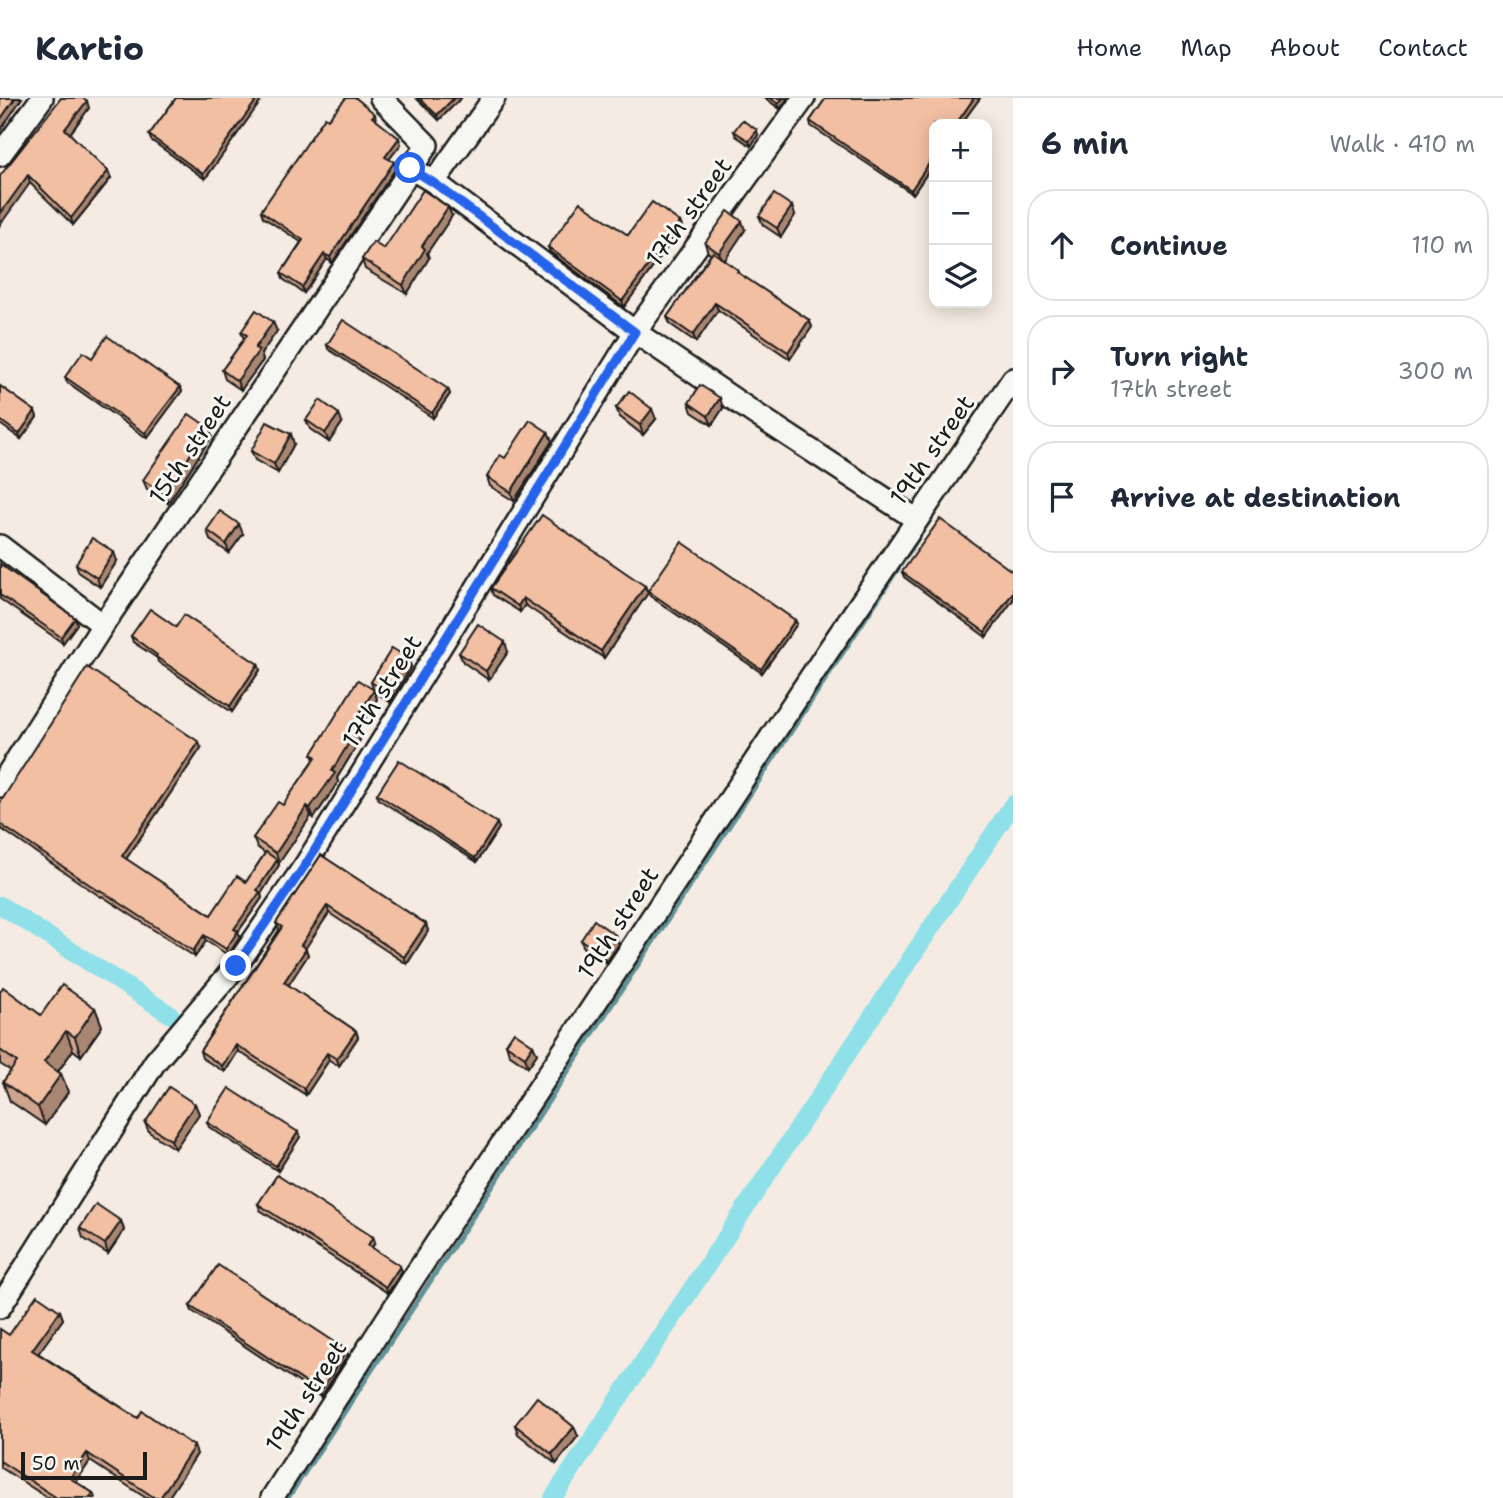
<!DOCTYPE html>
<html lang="en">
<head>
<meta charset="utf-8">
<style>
	body { margin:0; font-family:"Shantell Sans",sans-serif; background:#f2f2f3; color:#1f2937 }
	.controls { position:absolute; right:21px; top:21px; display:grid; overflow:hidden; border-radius:14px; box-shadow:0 4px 18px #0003 }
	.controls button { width:63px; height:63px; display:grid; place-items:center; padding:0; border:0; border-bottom:2px solid #e0e1e3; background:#fff; color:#1f2937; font:35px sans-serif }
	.scale { position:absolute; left:21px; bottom:18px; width:126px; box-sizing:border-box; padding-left:7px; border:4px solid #1c1c1c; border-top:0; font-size:19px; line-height:24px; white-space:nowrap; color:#1c1c1c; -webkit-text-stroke:5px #f6f6f2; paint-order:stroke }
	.stop { position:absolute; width:21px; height:21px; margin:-16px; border:5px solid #2563eb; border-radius:50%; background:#fff }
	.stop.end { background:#2563eb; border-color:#fff; box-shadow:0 2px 7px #0008 }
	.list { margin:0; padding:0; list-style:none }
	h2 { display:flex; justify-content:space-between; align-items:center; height:91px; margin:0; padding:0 28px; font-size:30px }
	h2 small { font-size:23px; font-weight:400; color:#747a83 }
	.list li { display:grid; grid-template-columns:46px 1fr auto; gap:21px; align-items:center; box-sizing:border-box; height:112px; margin:0 14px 14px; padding:0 14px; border:2px solid #e0e1e3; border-radius:28px }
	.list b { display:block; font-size:26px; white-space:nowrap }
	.list p { margin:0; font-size:23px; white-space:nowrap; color:#747a83 }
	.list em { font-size:23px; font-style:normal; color:#747a83 }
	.icon { flex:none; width:38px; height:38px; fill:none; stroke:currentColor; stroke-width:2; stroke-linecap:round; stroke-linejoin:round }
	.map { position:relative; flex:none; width:1013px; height:1400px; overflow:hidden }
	header { display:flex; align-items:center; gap:42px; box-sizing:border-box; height:98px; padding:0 35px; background:#fff; border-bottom:2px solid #e0e1e3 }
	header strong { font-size:33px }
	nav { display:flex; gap:38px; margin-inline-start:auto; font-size:24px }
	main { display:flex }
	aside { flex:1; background:#fff }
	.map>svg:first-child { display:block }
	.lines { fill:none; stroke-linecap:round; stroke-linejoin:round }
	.stream { stroke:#619296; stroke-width:5 }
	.canal { stroke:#8fe0e8; stroke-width:18 }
	.minor-casing { stroke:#1c1c1c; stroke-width:26 }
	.minor { stroke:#f6f6f2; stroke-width:21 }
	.wall { fill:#d0a48c; stroke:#1c1c1c; stroke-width:2 }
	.shaded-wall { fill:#a98672; stroke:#1c1c1c; stroke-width:2 }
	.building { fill:#f2bfa3; stroke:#1c1c1c; stroke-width:2 }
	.route { stroke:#2563eb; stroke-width:9 }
	.labels { text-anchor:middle; stroke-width:6; stroke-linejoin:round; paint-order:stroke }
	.street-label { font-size:24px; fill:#1c1c1c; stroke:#f6f6f2 }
</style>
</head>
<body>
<header>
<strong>Kartio</strong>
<nav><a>Home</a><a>Map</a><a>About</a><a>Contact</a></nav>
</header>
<main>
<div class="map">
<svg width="1013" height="1400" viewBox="0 0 1013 1400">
	<rect width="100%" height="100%" fill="#f5ebe2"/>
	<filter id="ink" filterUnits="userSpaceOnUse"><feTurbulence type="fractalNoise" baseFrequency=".0143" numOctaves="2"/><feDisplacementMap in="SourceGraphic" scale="14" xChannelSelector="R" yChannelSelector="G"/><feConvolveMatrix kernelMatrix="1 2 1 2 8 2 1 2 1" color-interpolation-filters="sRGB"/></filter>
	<g filter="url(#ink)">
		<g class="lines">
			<!-- stream -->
			<polyline class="stream" points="288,1400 947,396"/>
			<!-- canal -->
			<g class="canal">
				<polyline points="0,807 171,917"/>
				<polyline points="553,1400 1013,706"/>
			</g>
			<defs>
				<g id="minor">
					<polyline points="0,57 42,0"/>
					<polyline points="410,70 434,84 635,234 757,317 916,421"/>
					<polyline points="434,84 494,0"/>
					<polyline points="0,448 103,527"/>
					<polyline points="0,688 103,527 427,47 381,0"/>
					<polyline points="0,1209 155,964 236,868 306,766 635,234 804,0"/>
					<polyline points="272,1400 412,1182 828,553 1013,281"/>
				</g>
			</defs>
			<!-- minor casing -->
			<use href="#minor" class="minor-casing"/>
			<!-- minor -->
			<use href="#minor" class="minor"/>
		</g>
		<!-- wall -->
		<g class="wall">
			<polygon points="176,0 263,0 205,81 151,42 149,37"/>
			<polygon points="416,0 461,0 439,22"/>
			<polygon points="765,0 788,0 780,11"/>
			<polygon points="826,0 980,0 961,26 934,26 934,65 913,96 811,28 810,23"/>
			<polygon points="89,10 70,36 111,80 73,127 30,85 0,78"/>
			<polygon points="375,16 376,22 401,46 389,61 396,70 332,165 327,161 304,195 283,181 281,175 301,144 263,119 261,113 328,21"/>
			<polygon points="734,33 758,37 751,48 736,38"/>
			<polygon points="795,117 781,139 763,127 759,118"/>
			<polygon points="452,118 427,155 429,160 407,196 365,171 362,161"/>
			<polygon points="680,124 682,129 624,209 550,154 548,149 628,137"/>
			<polygon points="745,132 724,162 738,172 740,176 809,222 812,229 790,261 718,212 696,244 670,226 667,219 711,156 708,155 705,145"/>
			<polygon points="277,233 261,256 263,262 241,292 225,281 222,272 244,241 241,234"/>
			<polygon points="327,247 448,291 450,296 433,320 328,251"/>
			<polygon points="92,260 180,289 182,293 147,340 67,284 65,279"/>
			<polygon points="0,288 35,313 37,319 21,341 0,326"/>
			<polygon points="689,305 723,310 712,327 692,314"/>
			<polygon points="616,310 656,321 643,337 620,319"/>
			<polygon points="306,322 342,325 329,344 310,331"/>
			<polygon points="212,338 168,405 147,391 143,382"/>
			<polygon points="552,343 514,403 490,388 487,379 505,360"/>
			<polygon points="294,346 278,375 255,362 251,353"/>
			<polygon points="207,432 243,436 229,455 210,442"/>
			<polygon points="117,463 100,489 79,475 76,466"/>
			<polygon points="0,466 77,526 63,545 0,501"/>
			<polygon points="902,474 1013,474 1013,502 986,539 904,479"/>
			<polygon points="645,488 648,495 604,560 525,507 520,514 493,497 491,490"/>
			<polygon points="648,493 795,522 797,526 762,575 650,498"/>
			<polygon points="176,529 258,566 260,572 232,614 158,564 157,560 133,544 131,538"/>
			<polygon points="508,554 489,582 463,564 459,555"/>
			<polygon points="408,560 411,569 390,604 375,594 377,601 357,634 360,642 337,680 338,684 314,720 311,718 279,765 278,764 279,767 261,796 262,800 238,834 240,839 228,857 206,843 195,859 102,798 101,799 0,730 0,705 201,650 126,761 211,817 246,784 265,755 257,749 253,740 283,707 314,662 312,656 373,591 371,584"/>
			<polygon points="377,696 499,730 477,764 378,701"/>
			<polygon points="321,757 426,826 428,833 407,866 329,815 305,850 308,857 288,887 356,933 358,939 339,968 329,962 306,997 238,953 225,974 202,960 200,953 279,832 276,825"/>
			<polygon points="581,842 619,846 606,865 584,851"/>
			<polygon points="0,894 41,917 95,910 102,928 81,958 73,952 58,974 61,976 68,994 45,1027 10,1003 3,984 11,973 0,966"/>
			<polygon points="506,946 533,947 537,956 528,969 509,956"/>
			<polygon points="195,1006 199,1016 175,1051 149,1034 145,1025"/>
			<polygon points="207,1024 298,1034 300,1039 278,1073 209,1029"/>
			<polygon points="258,1106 373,1139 375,1144 372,1150 402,1173 388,1195 260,1112"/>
			<polygon points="121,1123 124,1132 108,1156 83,1140 80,1130"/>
			<polygon points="190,1208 348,1257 321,1299 192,1213"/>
			<polygon points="60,1213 63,1221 38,1255 138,1320 197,1356 168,1400 146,1400 90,1363 76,1384 93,1395 95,1400 48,1400 0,1369 0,1231 9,1237"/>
			<polygon points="515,1327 578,1338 556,1366 518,1336"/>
		</g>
		<!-- shaded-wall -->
		<g class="shaded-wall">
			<polygon points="15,0 22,0 0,33 0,22"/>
			<polygon points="258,0 263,0 205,81 203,76"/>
			<polygon points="454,0 461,0 439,22 437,17"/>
			<polygon points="783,0 788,0 780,11 778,6"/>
			<polygon points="974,0 980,0 961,26 956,26"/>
			<polygon points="87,3 89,10 68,38 65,31"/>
			<polygon points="757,32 758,37 751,48 749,43"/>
			<polygon points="399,40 401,46 387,64 385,59"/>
			<polygon points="934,58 934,65 913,96 911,92"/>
			<polygon points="394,64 396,70 332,165 330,159"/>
			<polygon points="108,73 111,80 73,127 71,120"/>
			<polygon points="28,77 30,85 0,127 0,116"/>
			<polygon points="792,108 795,117 781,139 777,130"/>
			<polygon points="448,109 452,118 427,155 429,160 407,196 403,187 422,148"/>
			<polygon points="742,123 745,132 723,165 719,155"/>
			<polygon points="680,124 682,129 624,209 622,203"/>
			<polygon points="324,156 327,161 304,195 302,189"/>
			<polygon points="715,205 718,212 696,244 693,237"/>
			<polygon points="809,222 812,229 790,261 788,254"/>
			<polygon points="273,224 277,233 261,256 263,262 241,292 237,283 255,250"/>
			<polygon points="180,289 182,293 147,340 145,335"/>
			<polygon points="448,291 450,296 433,320 432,315"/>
			<polygon points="720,300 723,310 712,327 708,318"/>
			<polygon points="652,311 656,321 643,337 640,327"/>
			<polygon points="35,313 37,319 21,341 19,336"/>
			<polygon points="339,316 342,325 329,344 325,335"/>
			<polygon points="208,329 212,338 168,405 165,396"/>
			<polygon points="548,334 552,343 514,403 511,394"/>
			<polygon points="291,336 294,346 278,375 274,366"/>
			<polygon points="239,426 243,436 229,455 226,446"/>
			<polygon points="114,454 117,463 100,489 97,480"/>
			<polygon points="645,488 648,495 604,560 601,553"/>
			<polygon points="1013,494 1013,502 986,539 985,534"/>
			<polygon points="523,500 525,507 520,514 518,508"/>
			<polygon points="75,520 77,526 63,545 61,539"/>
			<polygon points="795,522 797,526 762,575 761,571"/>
			<polygon points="505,544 508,554 489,582 486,573"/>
			<polygon points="408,560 411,569 390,604 387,594"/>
			<polygon points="258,566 260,572 232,614 230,608"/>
			<polygon points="374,592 377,601 357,634 360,642 337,680 338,684 314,720 310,710 332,673 351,629"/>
			<polygon points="199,644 201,650 124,764 122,758"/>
			<polygon points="307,708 311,718 279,765 276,755"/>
			<polygon points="497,725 499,730 477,764 475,760"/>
			<polygon points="277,762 279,767 261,796 262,800 238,834 240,839 228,857 226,851 234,831 257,792"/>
			<polygon points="327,808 329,815 303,854 301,847"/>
			<polygon points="426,826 428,833 407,866 404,859"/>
			<polygon points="204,837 206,843 195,859 193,853"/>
			<polygon points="615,837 619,846 606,865 602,856"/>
			<polygon points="306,851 308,857 286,891 284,884"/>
			<polygon points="95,910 102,928 81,958 75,939"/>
			<polygon points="66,933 73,952 51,983 44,964"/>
			<polygon points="356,933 358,939 339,968 337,961"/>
			<polygon points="236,947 238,953 225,974 222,968"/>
			<polygon points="533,947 537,956 528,969 525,959"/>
			<polygon points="327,955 329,962 306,997 304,990"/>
			<polygon points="61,976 68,994 45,1027 38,1009"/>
			<polygon points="195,1006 199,1016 175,1051 171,1042"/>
			<polygon points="298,1034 300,1039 278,1073 276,1068"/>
			<polygon points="121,1123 124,1132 108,1156 105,1146"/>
			<polygon points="373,1139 375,1144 370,1153 368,1147"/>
			<polygon points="400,1168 402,1173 388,1195 386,1189"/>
			<polygon points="60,1213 63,1221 35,1260 32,1252"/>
			<polygon points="347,1252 348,1257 321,1299 320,1294"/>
			<polygon points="574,1329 578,1338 556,1366 552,1356"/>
			<polygon points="194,1348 197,1356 168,1400 160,1400"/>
			<polygon points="87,1355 90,1363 73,1388 70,1380"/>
		</g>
		<!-- building -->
		<g class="building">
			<polygon points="0,0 15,0 0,22"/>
			<polygon points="61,0 83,0 87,3 65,31 108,73 71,120 28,77 0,116 0,78"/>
			<polygon points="176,0 258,0 203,76 149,37"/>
			<polygon points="346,0 356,0 375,16 372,19 399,40 385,59 394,64 330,159 324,156 302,189 281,175 303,142 261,113 325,19 328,21"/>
			<polygon points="419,0 454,0 437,17"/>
			<polygon points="770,0 783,0 778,6"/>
			<polygon points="826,0 974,0 956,26 934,26 934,58 911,92 810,23"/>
			<polygon points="742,22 757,32 749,43 734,33"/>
			<polygon points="423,92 448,109 422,148 425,151 403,187 362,161 373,144 384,151"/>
			<polygon points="774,96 792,108 777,130 759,118"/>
			<polygon points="580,104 628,137 652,104 680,124 622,203 548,149"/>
			<polygon points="728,113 742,123 719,155 705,145"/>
			<polygon points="713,154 738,172 737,174 809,222 788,254 715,205 693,237 667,219"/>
			<polygon points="256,212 273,224 255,250 259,252 237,283 222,272 247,237 241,234"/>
			<polygon points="343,222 448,291 432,315 327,247"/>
			<polygon points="107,238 180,289 145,335 65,279 83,254 92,260"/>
			<polygon points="700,287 720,300 708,318 689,305"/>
			<polygon points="0,288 35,313 19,336 0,322"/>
			<polygon points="629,293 652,311 640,327 616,310"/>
			<polygon points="320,302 339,316 325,335 306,322"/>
			<polygon points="189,316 208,329 165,396 143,382"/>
			<polygon points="530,322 548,334 511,394 487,379 500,357 505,360"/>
			<polygon points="267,324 291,336 274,366 251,353"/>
			<polygon points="220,413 239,426 226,446 207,432"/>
			<polygon points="542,417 645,488 601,553 523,500 518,508 491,490"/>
			<polygon points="940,421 1013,474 1013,494 985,534 902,474"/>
			<polygon points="92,440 114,454 97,480 76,466"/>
			<polygon points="682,444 795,522 761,571 648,493"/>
			<polygon points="0,466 75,520 61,539 0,497"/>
			<polygon points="150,511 176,529 184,517 258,566 230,608 156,559 157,557 131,538"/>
			<polygon points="478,526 505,544 486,573 459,555"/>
			<polygon points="392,550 408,560 387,594 371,584"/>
			<polygon points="87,569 199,644 122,758 211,817 237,778 246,784 266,754 277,762 257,792 260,794 234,831 238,833 226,851 204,837 193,853 100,792 99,793 0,726 0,705"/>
			<polygon points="358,582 374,592 351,629 356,633 332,673 335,675 310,710 307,708 276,755 253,740 278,704 283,707 316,659 312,656"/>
			<polygon points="399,662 497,725 475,760 377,696"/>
			<polygon points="321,757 426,826 404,859 327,808 301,847 306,851 284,884 356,933 337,961 327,955 304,990 236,947 222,968 200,953 282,829 276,825"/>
			<polygon points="594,822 615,837 602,856 581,842"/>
			<polygon points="62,887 95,910 75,939 66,933 44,964 61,976 38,1009 3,984 17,964 0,952 0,894 3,889 41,917"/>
			<polygon points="514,934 533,947 525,959 506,946"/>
			<polygon points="169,989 195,1006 171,1042 145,1025"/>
			<polygon points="229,990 298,1034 276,1068 207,1024"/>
			<polygon points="277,1077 373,1139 368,1147 400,1168 386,1189 258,1106"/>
			<polygon points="96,1106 121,1123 105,1146 80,1130"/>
			<polygon points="218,1167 347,1252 320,1294 190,1208"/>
			<polygon points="37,1197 60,1213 32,1252 138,1320 142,1313 194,1348 160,1400 155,1400 87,1355 70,1380 93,1395 89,1400 57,1400 0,1363 0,1231 9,1237"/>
			<polygon points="537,1299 574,1329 552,1356 515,1327"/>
		</g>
	</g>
	<g class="lines" filter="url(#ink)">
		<!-- route -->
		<polyline class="route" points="236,868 306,766 635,234 434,85 410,70"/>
	</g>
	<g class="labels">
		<!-- street labels -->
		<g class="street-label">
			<text transform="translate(689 114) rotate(-54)" y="8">17th street</text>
			<text transform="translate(190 351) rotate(-56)" y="8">15th street</text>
			<text transform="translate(932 352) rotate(-55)" y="8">19th street</text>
			<text transform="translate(382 593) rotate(-58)" y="8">17th street</text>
			<text transform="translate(618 825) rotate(-57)" y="8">19th street</text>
			<text transform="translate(306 1298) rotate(-57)" y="8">19th street</text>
		</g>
	</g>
</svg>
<div class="controls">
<button>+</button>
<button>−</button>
<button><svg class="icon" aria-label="layers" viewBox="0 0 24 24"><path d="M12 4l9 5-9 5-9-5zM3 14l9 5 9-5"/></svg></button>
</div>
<div class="scale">50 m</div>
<div class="stop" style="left:410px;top:70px"></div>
<div class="stop end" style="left:236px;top:868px"></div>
</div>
<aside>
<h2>6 min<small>Walk · 410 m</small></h2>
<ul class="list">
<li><svg class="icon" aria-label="ahead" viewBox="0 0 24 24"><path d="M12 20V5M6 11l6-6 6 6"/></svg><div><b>Continue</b></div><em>110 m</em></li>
<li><svg class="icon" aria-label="right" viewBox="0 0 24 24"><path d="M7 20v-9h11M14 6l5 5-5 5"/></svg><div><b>Turn right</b><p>17th street</p></div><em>300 m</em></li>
<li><svg class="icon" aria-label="arrive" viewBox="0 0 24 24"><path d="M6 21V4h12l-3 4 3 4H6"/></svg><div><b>Arrive at destination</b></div></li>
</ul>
</aside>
</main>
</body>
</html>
